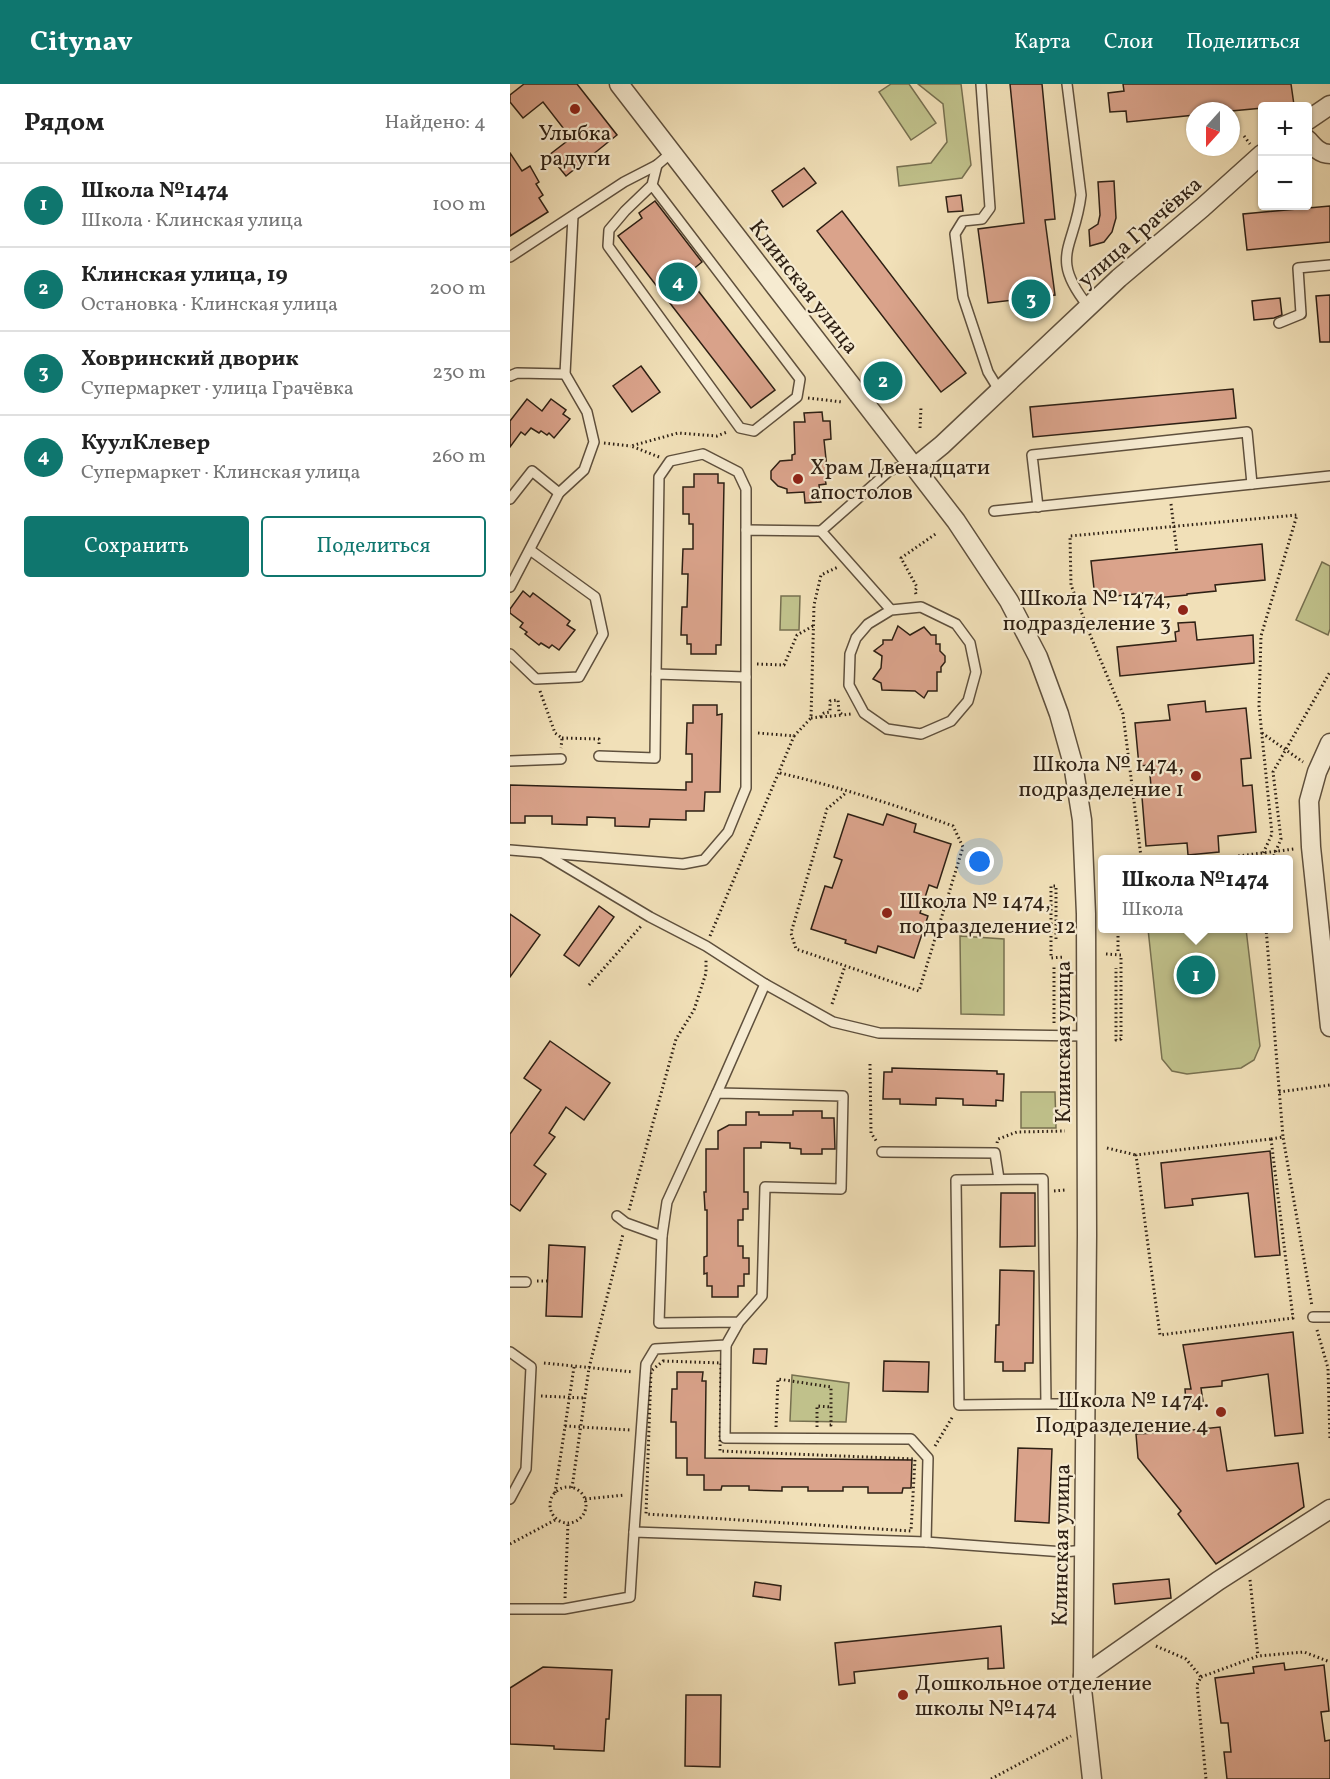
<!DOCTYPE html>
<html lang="ru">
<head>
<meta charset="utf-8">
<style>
	body { margin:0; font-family:Vollkorn,serif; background:#f2f2f2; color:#222 }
	.controls { position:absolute; right:18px; top:18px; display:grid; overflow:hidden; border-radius:6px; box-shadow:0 2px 4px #0004 }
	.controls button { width:54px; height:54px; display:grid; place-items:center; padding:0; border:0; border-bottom:2px solid #e0e0e0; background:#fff; color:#222; font:30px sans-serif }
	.compass { position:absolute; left:676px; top:18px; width:54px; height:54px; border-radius:50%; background:#fff; box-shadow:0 2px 4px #0004; rotate:201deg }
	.you { position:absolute; left:470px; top:778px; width:21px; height:21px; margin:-15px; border:4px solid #fff; border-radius:50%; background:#1a73e8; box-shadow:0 0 0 9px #1a73e833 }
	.badge { display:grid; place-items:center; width:39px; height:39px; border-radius:50%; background:#0f766e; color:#fff; font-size:20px; font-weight:700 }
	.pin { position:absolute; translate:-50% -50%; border:3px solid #fff; box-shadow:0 2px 6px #0006 }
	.popup { position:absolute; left:588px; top:771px; width:195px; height:78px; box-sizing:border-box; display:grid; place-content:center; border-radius:6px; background:#fff; filter:drop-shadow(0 2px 4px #0005); font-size:20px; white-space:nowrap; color:#767676 }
	.popup b { font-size:22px; color:#222 }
	.popup::after { content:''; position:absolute; left:50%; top:100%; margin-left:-12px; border:12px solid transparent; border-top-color:#fff }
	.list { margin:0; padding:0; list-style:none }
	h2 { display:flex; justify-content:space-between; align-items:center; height:78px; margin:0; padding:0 24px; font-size:26px }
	h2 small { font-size:20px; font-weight:400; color:#767676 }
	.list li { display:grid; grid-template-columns:39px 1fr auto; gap:18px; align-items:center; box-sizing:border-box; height:84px; padding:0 24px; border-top:2px solid #e0e0e0 }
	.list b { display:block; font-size:22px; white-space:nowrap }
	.list p { margin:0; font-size:20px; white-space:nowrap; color:#767676 }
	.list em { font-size:20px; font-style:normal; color:#767676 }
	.actions { display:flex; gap:12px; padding:18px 24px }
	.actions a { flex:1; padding:14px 0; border:2px solid #0f766e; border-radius:6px; text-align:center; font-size:21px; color:#0f766e }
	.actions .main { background:#0f766e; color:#fff }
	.map { position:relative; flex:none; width:820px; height:1695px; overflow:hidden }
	header { display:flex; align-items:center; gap:36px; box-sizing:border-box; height:84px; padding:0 30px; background:#0f766e; color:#fff }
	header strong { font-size:28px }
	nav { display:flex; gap:33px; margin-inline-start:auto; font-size:21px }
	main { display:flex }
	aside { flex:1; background:#fff }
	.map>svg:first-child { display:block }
	.green { fill:#c0c18b; stroke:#777050; stroke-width:1.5 }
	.building { fill:#daa38b; stroke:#2e2014; stroke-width:1.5 }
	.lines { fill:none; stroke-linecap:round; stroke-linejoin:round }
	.service-casing { stroke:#5f503d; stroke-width:12 }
	.minor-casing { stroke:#5f503d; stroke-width:21 }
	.path { stroke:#2e2014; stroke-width:3; stroke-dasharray:1.5 3; stroke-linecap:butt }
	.service { stroke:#f6ebd1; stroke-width:9 }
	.minor { stroke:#f6ebd1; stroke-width:18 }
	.poi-dot { fill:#8f2418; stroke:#f6ebd1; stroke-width:2 }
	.labels { text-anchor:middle; stroke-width:4.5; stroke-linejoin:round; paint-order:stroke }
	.poi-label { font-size:22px; fill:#2e2014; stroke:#f6ebd1; text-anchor:start }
	.street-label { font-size:22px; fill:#2e2014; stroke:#f6ebd1 }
</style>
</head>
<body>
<header>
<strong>Citynav</strong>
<nav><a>Карта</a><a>Слои</a><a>Поделиться</a></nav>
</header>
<main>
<aside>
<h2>Рядом<small>Найдено: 4</small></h2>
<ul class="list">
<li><span class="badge">1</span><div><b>Школа №1474</b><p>Школа · Клинская улица</p></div><em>100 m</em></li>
<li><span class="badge">2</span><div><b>Клинская улица, 19</b><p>Остановка · Клинская улица</p></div><em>200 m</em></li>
<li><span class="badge">3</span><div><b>Ховринский дворик</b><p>Супермаркет · улица Грачёвка</p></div><em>230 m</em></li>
<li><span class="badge">4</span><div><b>КуулКлевер</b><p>Супермаркет · Клинская улица</p></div><em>260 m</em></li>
</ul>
<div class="actions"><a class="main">Сохранить</a><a>Поделиться</a></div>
</aside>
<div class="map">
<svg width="820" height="1695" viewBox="0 0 820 1695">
	<rect width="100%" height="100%" fill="#f1e0b8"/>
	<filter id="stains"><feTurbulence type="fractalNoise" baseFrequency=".00333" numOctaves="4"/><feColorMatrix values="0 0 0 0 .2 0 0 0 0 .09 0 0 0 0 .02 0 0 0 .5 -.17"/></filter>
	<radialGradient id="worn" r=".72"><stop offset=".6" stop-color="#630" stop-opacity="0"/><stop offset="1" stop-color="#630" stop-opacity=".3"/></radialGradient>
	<!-- green -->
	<g class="green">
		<polygon points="381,0 399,0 426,39 401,56 369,8"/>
		<polygon points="408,0 451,0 461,81 452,94 389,102 387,83 421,79 437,58 433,20"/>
		<polygon points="812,478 820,482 820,545 818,551 786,536"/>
		<polygon points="271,512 290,512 289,546 270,546"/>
		<polygon points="638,845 736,845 750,962 744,976 731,984 677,990 662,987 652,975"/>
		<polygon points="450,852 494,855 494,931 451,930"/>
		<polygon points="511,1008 545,1008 546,1044 511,1044"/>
		<polygon points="282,1291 339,1299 336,1338 280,1337"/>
	</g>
	<!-- building -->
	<g class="building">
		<polygon points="14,0 67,0 107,51 56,92 39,71 61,54 33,18 13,34 0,18 0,11"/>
		<polygon points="500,0 532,0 545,135 535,136 545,211 478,219 468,145 514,139"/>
		<polygon points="613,0 781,0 784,21 753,22 753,24 721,27 685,27 685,31 617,38 616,27 600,28 598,9 614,7"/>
		<polygon points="0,69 12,87 20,82 29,98 26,100 33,111 29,114 38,128 0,152"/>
		<polygon points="294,84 306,99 273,123 262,107"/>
		<polygon points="604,97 606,134 602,148 594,158 580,162 579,146 588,140 590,131 588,98"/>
		<polygon points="451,111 453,127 438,128 436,113"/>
		<polygon points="145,117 192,178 176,191 265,306 241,324 108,152 132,134 129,129"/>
		<polygon points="820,122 820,158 737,166 733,130"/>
		<polygon points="332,127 456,289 431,308 307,147"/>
		<polygon points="820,211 820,258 810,258 806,212"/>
		<polygon points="770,214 772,231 764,234 744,236 742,217"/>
		<polygon points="131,282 150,308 122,328 103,302"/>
		<polygon points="723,305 726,334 523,353 520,323"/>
		<polygon points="17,315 32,327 41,315 56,326 53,330 60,335 44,354 39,349 37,351 31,347 29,349 21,344 15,351 11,348 0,363 0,337"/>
		<polygon points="312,328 313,337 320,337 321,355 314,356 318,394 315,394 316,400 309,401 311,418 295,419 294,408 277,409 277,405 268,402 261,395 261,387 270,377 282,376 282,371 285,370 284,338 295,338 294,329"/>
		<polygon points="184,390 208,390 208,399 214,399 211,561 206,561 206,570 181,570 181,560 177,560 177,551 171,551 172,523 177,523 178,490 172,490 173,465 183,465 183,440 179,440 179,430 173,430 173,403 184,403"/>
		<polygon points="752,460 755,496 705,501 706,507 677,510 677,511 635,515 635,509 585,514 581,477"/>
		<polygon points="13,507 20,513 23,509 60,537 57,541 65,546 49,566 42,561 39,564 31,559 29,561 15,550 17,548 10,543 13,539 0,529 0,525"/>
		<polygon points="685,538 687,556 743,551 744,579 610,592 607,563 666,557 665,548 669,547 668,539"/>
		<polygon points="388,542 400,551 414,543 421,551 426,551 426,560 430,560 430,567 435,572 435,578 431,583 431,588 427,588 427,607 418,607 414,614 405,607 372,606 371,599 363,595 371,584 372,572 364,567 373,560 373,556 382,556"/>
		<polygon points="695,617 696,628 736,624 741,674 731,675 733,702 742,701 746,748 708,752 709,768 678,771 677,759 636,762 632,713 642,712 639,681 629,682 625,639 660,636 658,621"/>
		<polygon points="183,621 207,621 207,631 212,630 210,708 195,708 194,727 176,727 176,736 140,735 139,743 105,742 105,734 77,733 77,741 42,740 42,732 15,732 15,739 0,739 0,701 176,706 176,698 182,698 182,670 176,670 177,639 183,639"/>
		<polygon points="338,730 373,741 377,730 406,740 404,748 441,760 427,804 419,801 410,829 418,832 404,874 368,862 366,869 335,859 336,856 301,845 315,802 322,804 332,776 324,773"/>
		<polygon points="89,822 104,833 69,882 54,871"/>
		<polygon points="0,830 30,851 0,893"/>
		<polygon points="40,957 100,999 74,1036 56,1023 39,1049 45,1053 24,1081 36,1090 10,1127 0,1120 0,1050 31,1006 14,994"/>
		<polygon points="382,984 487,987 487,990 494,990 493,1017 486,1016 486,1022 453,1021 453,1015 426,1014 426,1021 390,1020 390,1015 373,1015 374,988 382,988"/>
		<polygon points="283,1027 312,1027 312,1034 324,1034 325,1065 312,1065 312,1070 291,1070 291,1065 280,1064 280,1059 251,1058 251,1064 234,1064 234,1108 238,1108 238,1125 233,1125 233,1136 228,1136 228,1162 233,1162 233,1174 239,1174 239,1190 234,1190 234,1202 228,1202 228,1213 202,1213 202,1202 197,1202 197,1189 194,1190 194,1173 197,1172 197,1126 195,1126 194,1108 196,1108 196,1065 208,1065 208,1047 219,1041 236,1041 236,1028 249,1028 249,1031 283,1031"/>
		<polygon points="760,1067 770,1171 745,1173 738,1109 682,1115 683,1121 655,1124 651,1079"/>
		<polygon points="491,1109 525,1109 525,1162 490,1163"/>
		<polygon points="39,1161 75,1163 72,1233 36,1232"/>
		<polygon points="490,1186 524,1187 523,1279 515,1279 515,1287 493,1287 493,1278 485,1278 486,1241 489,1241"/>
		<polygon points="783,1248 793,1349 765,1352 758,1290 712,1297 712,1302 691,1304 693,1317 676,1319 675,1305 681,1305 673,1261"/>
		<polygon points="244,1265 257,1265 256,1280 243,1279"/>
		<polygon points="374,1277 419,1278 418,1308 373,1307"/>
		<polygon points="167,1288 193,1288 192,1297 196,1297 195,1374 402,1376 401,1404 393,1404 392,1409 358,1409 358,1403 333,1403 333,1407 298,1407 298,1403 272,1403 272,1407 239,1406 239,1402 212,1402 211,1406 194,1406 194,1391 177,1391 177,1374 166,1374 166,1338 161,1338 162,1305 167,1305"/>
		<polygon points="710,1343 717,1387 788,1379 794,1423 706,1480 668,1430 671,1427 628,1374 626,1350 664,1348"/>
		<polygon points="508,1364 542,1365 539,1439 505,1437"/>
		<polygon points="659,1495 661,1514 605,1520 603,1500"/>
		<polygon points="245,1498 271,1502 270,1516 243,1512"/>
		<polygon points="491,1542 494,1584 478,1585 478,1574 344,1588 345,1599 329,1601 325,1559"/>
		<polygon points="774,1579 775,1586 814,1581 819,1627 811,1628 815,1657 820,1656 820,1695 717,1695 714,1668 721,1668 718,1639 711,1639 705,1594 744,1589 743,1583"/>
		<polygon points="33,1583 102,1586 99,1635 96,1635 94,1667 44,1665 44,1662 0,1660 0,1604"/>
		<polygon points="176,1611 211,1611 210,1683 175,1682"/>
	</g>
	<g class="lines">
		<defs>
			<g id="service">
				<polyline points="471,0 480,124 472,135 453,137 445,150 453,213 478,288 489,306"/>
				<path d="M557 0 571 111C565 164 538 172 578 222"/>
				<polyline points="142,101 115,127 99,146 98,162 230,344 244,347 287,313 290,295 142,101 147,81"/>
				<polyline points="0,173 114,98 147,81 161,69"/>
				<polyline points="769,239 791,230 788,184 820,181"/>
				<polyline points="0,292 7,289 55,290"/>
				<polyline points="0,415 22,387 49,409"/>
				<polyline points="528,423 522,371 737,348 742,400"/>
				<polyline points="484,427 820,392"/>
				<polyline points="0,503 49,409 74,386 84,358 77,328 55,290 63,132"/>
				<polyline points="381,526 358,540 346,554 340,570 339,601 354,629 377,645 411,650 441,637 458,617 466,588 460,559 446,540 411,523 381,526 311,447 379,387 387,384 405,383"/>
				<polyline points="0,570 26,595 69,593 93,550 85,513 20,466"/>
				<polyline points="146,590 149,393 160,377 193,370 228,388 236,405 236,446"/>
				<polyline points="89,672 145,674 146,590 236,593 236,446 311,447"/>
				<polyline points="0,677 51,675"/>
				<polyline points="0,766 173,780 194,776 218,748 236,704 236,593"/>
				<polyline points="33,769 140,833 196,862 255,900 323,938 369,949 576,952"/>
				<polyline points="207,1009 255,900"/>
				<polyline points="372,1068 485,1069 489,1095"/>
				<polyline points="107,1132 116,1139 152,1152"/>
				<polyline points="0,1198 16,1198"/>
				<polyline points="803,1233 820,1233"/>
				<polyline points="216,1261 215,1354 401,1355 418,1374 416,1458"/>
				<polyline points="0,1268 21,1283 16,1385 0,1415"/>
				<polyline points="536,1320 449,1321 446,1096 533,1095 536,1320 576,1320"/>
				<polyline points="124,1448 136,1280 145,1265 216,1261 229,1238 252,1212 255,1103 331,1105 333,1012 207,1009 157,1118 152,1152 149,1239 229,1238"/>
				<polyline points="0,1525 54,1525 120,1513 124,1448 416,1458 554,1468 574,1466"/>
			</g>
			<g id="minor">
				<polyline points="109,0 446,437 499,517 528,573 549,630 563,680 572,736 576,830 577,1151 573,1592"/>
				<polyline points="798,36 820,21"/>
				<path d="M798 56C804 63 810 70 820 70"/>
				<polyline points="405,383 432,361 609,194 692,124 752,70"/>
				<polyline points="820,659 807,688 799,717 801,763 820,943"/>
				<polyline points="582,1695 572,1605 573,1592 708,1497 820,1425"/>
			</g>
		</defs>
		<!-- service casing -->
		<use href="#service" class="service-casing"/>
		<!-- minor casing -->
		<use href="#minor" class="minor-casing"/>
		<!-- path -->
		<g class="path">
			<polyline points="734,52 740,60"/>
			<polyline points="298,314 332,318"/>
			<polyline points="410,344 411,323"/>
			<polyline points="94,359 121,362"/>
			<polyline points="149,373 121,362 168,349 207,352 217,348"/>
			<polyline points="661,420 667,469"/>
			<polyline points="406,510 405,507 407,503 391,474 427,449"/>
			<polyline points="247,580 274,581 287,551 303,542"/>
			<polyline points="30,607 45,649 52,654 51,664"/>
			<polyline points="311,633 332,631"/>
			<polyline points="301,634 310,633 314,629 320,628 320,617 328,616 329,628 333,631 341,630"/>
			<polyline points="248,649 284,652 301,634 304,521 311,491 328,483"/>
			<polyline points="752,649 793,678"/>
			<polyline points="52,654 89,655 89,661"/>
			<path d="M270 689C329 703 386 721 443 742L453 763 409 907 286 865 281 849 317 725 337 708"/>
			<polyline points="631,773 613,630 581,553 561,501 560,452 787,431 751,552 749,622 762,750 750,776"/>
			<polyline points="626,776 631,773 633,776"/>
			<polyline points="697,776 784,765"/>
			<polyline points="762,776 771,755 763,688 820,588"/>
			<polyline points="756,844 773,1053"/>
			<polyline points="200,852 284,652"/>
			<polyline points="546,855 546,802 541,802 541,874 554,873"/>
			<polyline points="608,867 608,844"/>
			<polyline points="596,870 611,871 611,955 606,956 606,884"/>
			<polyline points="79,901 132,841"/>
			<polyline points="322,920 335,882"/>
			<polyline points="544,939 544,881"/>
			<polyline points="360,980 361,1049 367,1058"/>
			<polyline points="769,1008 820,1001"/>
			<polygon points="761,1055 783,1234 650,1251 626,1071"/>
			<polyline points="761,1055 773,1053 802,1222"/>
			<polyline points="487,1059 488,1055 507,1048 555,1047"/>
			<polyline points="597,1064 626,1071"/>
			<polyline points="544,1107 555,1106"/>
			<polyline points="119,1126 166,955 184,926 196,889 196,876"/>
			<polyline points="27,1197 38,1197"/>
			<polyline points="807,1246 818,1284 820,1357"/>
			<polygon points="153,1277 211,1279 210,1367 405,1375 401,1447 136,1430 141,1287"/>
			<polyline points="34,1279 123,1288"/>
			<polyline points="31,1312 75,1314"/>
			<polyline points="55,1342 120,1346"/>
			<polyline points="266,1343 268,1295 321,1303 321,1341 318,1341"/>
			<polyline points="307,1343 307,1322 321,1323"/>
			<polyline points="425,1362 443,1332"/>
			<circle cx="58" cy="1421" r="18"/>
			<polyline points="62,1404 79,1284 113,1150"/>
			<polyline points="45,1409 64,1283"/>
			<polyline points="75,1415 115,1411"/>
			<polyline points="0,1460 47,1435"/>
			<polyline points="740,1496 748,1572"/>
			<polyline points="55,1514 58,1439"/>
			<polyline points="646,1562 676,1575 691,1593 687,1601 696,1695"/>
			<polyline points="691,1593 748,1572 794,1568 820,1578"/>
			<polyline points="481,1695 561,1652"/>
		</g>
		<!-- service -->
		<use href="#service" class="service"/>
		<!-- minor -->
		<use href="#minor" class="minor"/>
	</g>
	<!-- markers -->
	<g class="poi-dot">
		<circle cx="65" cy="25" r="6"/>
		<circle cx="288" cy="395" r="6"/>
		<circle cx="673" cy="526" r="6"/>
		<circle cx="686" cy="692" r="6"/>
		<circle cx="377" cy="829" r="6"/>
		<circle cx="711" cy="1328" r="6"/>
		<circle cx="393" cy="1611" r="6"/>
	</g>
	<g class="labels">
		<!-- poi labels -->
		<g class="poi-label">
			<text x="65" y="56" text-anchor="middle">Улыбка<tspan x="65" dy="25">радуги</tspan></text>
			<text x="300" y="390">Храм Двенадцати<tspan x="300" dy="25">апостолов</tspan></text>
			<text x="661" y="521" text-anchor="end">Школа № 1474,<tspan x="661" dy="25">подразделение 3</tspan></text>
			<text x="674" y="687" text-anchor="end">Школа № 1474,<tspan x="674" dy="25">подразделение 1</tspan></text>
			<text x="389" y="824">Школа № 1474,<tspan x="389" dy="25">подразделение 12</tspan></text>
			<text x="699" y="1323" text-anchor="end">Школа № 1474.<tspan x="699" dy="25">Подразделение 4</tspan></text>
			<text x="405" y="1606">Дошкольное отделение<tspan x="405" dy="25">школы №1474</tspan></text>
		</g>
		<!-- street labels -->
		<g class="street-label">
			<text transform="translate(629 147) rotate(-41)" y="8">улица Грачёвка</text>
			<text transform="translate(295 202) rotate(52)" y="8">Клинская улица</text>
			<text transform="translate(552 958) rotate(-90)" y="8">Клинская улица</text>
			<text transform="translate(550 1461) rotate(-89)" y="8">Клинская улица</text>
		</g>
	</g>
	<rect width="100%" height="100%" filter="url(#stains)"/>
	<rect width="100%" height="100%" fill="url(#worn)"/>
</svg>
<div class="controls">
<button>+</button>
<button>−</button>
</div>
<svg class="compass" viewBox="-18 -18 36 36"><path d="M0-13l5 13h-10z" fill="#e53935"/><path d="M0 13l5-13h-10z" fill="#767676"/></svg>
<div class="you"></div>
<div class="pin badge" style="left:686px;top:891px">1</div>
<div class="popup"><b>Школа №1474</b>Школа</div>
<div class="pin badge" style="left:373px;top:297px">2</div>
<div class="pin badge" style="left:521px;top:215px">3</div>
<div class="pin badge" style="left:168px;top:198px">4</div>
</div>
</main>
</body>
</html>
